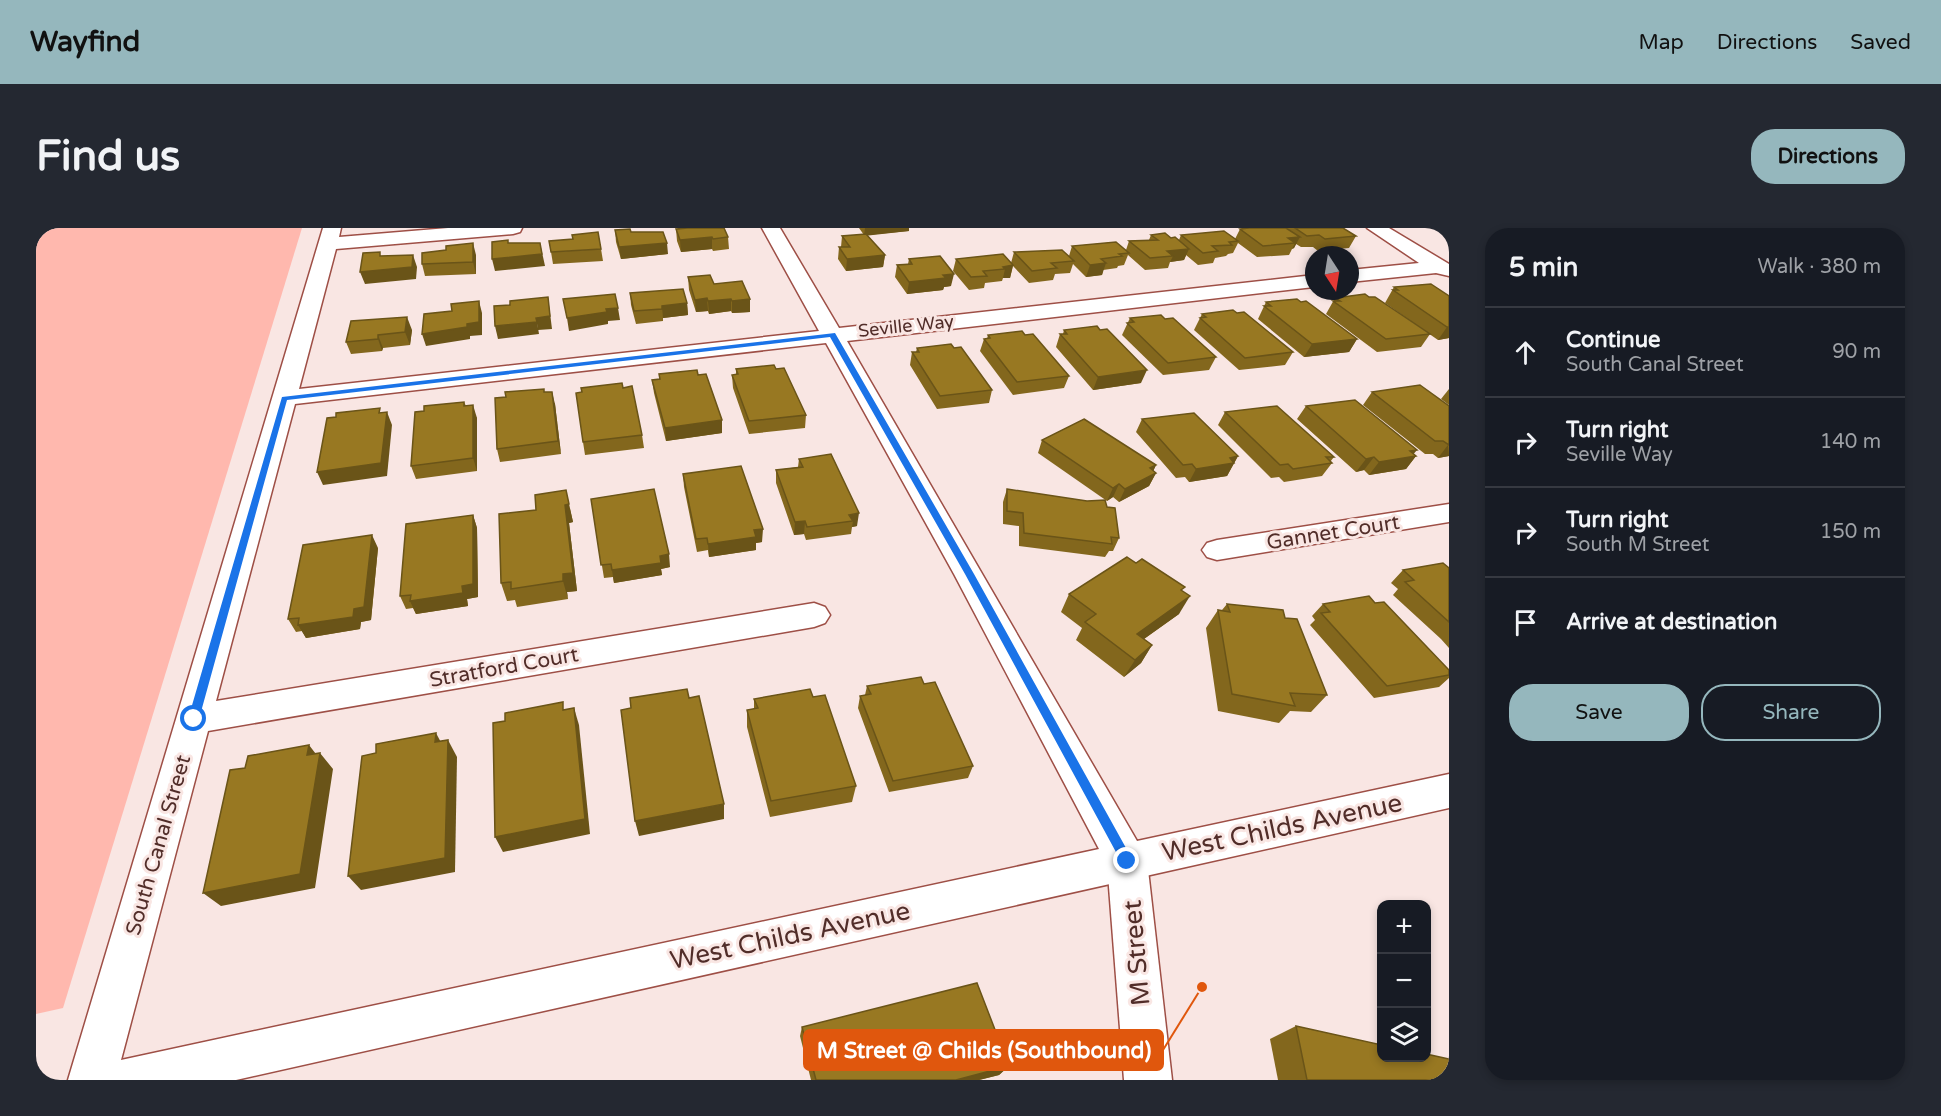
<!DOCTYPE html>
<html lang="en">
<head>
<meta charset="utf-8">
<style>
	body { margin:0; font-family:"Varela Round",sans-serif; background:#242831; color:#f1f3f6 }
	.controls { position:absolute; right:18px; bottom:18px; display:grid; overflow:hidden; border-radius:12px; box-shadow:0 3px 9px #0003 }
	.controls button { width:54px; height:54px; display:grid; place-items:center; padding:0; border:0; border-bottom:2px solid #363941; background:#171b24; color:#f1f3f6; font:30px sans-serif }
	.compass { position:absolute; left:1269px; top:18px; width:54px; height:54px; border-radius:50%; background:#171b24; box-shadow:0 3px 9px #0003; rotate:168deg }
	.stop { position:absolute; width:18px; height:18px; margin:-14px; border:4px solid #1a73e8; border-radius:50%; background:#fff }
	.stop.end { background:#1a73e8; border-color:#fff; box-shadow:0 2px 6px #0008 }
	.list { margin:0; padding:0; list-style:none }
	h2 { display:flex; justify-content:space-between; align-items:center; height:78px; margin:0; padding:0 24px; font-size:26px }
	h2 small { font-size:20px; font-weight:400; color:#9ea1a6 }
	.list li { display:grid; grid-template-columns:39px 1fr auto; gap:18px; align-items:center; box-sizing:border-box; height:90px; padding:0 24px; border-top:2px solid #363941 }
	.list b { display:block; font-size:22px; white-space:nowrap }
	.list p { margin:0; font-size:20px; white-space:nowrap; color:#9ea1a6 }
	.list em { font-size:20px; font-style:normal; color:#9ea1a6 }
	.actions { display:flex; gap:12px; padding:18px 24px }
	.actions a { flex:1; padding:14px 0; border:2px solid #95b7bd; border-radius:24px; text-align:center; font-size:21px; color:#95b7bd }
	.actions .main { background:#95b7bd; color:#111 }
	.icon { flex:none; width:33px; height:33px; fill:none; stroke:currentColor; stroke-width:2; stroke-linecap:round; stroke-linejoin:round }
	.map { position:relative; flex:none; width:1413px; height:852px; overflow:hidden; border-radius:24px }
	header { display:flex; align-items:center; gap:36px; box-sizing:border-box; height:84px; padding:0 30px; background:#95b7bd; color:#111 }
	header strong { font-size:28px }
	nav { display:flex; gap:33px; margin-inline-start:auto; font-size:21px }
	.intro { display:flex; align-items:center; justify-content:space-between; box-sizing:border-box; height:144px; padding:0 36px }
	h1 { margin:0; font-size:42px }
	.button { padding:15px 27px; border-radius:24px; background:#95b7bd; color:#111; font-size:21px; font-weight:700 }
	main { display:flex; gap:36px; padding:0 36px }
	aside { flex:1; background:#171b24; border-radius:24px; box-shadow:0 3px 9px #0003 }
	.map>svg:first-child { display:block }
	.green { fill:#ffb8ae }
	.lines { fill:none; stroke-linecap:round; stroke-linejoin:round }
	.service-casing { stroke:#9e4f46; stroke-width:4 }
	.minor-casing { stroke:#9e4f46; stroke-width:3 }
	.tertiary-casing { stroke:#9e4f46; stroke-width:3 }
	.service { fill:#fff; fill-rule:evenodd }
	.minor { fill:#fff; fill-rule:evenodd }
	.tertiary { fill:#fff; fill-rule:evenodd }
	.wall { fill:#83671d }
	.shaded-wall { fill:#6a5418 }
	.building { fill:#987822; stroke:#6a5418; stroke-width:1.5 }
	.route { fill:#1a73e8 }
	.labels { text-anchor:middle; stroke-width:6; stroke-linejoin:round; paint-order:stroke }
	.far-street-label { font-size:18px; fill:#512d29; stroke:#f9e6e3 }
	.street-label { font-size:21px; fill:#512d29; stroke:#f9e6e3 }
	.near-street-label { font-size:26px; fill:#512d29; stroke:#f9e6e3 }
	.leader { fill:none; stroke:#e0570d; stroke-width:2 }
	.callout-dot { fill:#e0570d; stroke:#f9e6e3; stroke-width:2 }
	.callout { fill:#e0570d; stroke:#e0570d; stroke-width:2 }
	.callout-label { font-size:22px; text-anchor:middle; font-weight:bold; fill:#fff }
</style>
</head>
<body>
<header>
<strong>Wayfind</strong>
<nav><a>Map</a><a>Directions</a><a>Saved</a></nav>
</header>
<div class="intro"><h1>Find us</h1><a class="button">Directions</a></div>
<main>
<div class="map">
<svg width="1413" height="852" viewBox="0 0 1413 852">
	<rect width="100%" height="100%" fill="#f9e6e3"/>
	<!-- green -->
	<polygon class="green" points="0,0 266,0 27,780 0,786"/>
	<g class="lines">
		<defs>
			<polygon id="service" points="1404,0 1413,0 1413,5"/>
			<g id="minor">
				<path d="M287 0H305L303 9 412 0H486L484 4 477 6 300 21 263 161 783 103 726 0H744L803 100 1278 47V59L811 113 1101 613 1413 546V580L200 852H32ZM790 115 918 346 1063 621 85 832 172 503 778 399 789 395 794 387 789 379 778 375 180 473 259 176Z"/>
				<polygon points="1331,0 1353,0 1413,36 1413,48 1400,45 1314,54 1314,42 1383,35"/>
				<polygon points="1413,276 1413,294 1181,332 1171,329 1166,322 1171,315 1181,312"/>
			</g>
			<polygon id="tertiary" points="1091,614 1105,620 1111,633 1136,852 1088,852 1071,633 1077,620"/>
		</defs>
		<!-- service casing -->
		<use href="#service" class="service-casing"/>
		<!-- minor casing -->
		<use href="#minor" class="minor-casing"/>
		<!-- tertiary casing -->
		<use href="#tertiary" class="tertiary-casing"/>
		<!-- service -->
		<use href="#service" class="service"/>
		<!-- minor -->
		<use href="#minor" class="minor"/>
		<!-- tertiary -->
		<use href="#tertiary" class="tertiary"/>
	</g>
	<!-- wall -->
	<g class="wall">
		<polygon points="823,0 873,0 873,3 831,7 849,27 847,39 810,43 802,31 803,19 805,19 806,8 828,7"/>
		<polygon points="1210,0 1307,0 1320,8 1313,20 1282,23 1277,19 1265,19 1260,16 1258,20 1256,21 1253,27 1221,29 1202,15 1197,25 1192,26 1190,28 1179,30 1177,35 1162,37 1150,27 1148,32 1134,34 1132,40 1109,42 1092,27 1088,37 1082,38 1081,40 1067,42 1066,47 1050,49 1037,36 1034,45 1019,46 1017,52 993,55 977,38 974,50 967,50 966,53 949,55 948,60 933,62 917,43 920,31 975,35 978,24 1033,28 1036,18 1090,22 1093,13 1113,12 1115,7 1135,10 1143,12 1145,7 1199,11 1204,1"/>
		<polygon points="640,1 692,9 693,21 677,23 676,21 645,24 641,13"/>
		<polygon points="579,2 595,4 632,26 585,31 580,14"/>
		<polygon points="565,21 567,33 517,36 515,24"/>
		<polygon points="440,27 440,46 389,48 386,36"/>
		<polygon points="873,31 915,58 908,59 907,62 871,66 859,49 861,37 872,36"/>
		<polygon points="652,49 678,56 714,71 714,84 696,85 695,83 673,86 672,83 660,84 653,62"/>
		<polygon points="1358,59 1413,68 1413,110 1402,112 1349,75"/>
		<polygon points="594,65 651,75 652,87 627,90 627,93 600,96 595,77"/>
		<polygon points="1299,70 1394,106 1385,119 1341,124 1290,86"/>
		<polygon points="1230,74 1321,111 1313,124 1268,129 1222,91"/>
		<polygon points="1166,86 1257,124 1249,137 1203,142 1158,102"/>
		<polygon points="1094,90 1180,129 1173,142 1127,147 1086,107"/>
		<polygon points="315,93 376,102 374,117 347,120 346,123 315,126 310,114"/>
		<polygon points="1028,102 1105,155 1057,162 1020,119 1024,106 1027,106"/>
		<polygon points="952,107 989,107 1033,148 1028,160 977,167 944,123 948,111 951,111"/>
		<polygon points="881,120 918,120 956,162 953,175 901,181 874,137 876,124 880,124"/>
		<polygon points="700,141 740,141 770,187 769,200 713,206 697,160 696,147 700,146"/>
		<polygon points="623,146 662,147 686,192 686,205 630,213 618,165 616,152 623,151"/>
		<polygon points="587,160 606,207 608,220 549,227 547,214"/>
		<polygon points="1413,161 1413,177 1405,171"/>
		<polygon points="509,164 519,176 525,226 464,234 461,221"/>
		<polygon points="1336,164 1413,178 1413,228 1402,230 1397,226 1389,226 1327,177"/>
		<polygon points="428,174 430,178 441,190 441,243 380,251 375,238 388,183"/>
		<polygon points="1270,178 1378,226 1380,228 1370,241 1333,247 1328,242 1320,244 1261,191"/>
		<polygon points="1189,184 1298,229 1294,234 1296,235 1286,248 1248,254 1243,249 1235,250 1182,197"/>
		<polygon points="1106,191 1202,228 1191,248 1153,254 1149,249 1140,250 1100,204"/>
		<polygon points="1006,212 1120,237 1117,243 1120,245 1113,258 1083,274 1077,269 1071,273 1002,225"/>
		<polygon points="763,231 821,298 816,299 815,306 770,312 768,306 758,307 740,255 740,242 762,239"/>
		<polygon points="647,246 726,314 720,315 720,322 673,329 672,322 661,324 648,259"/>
		<polygon points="971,261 1071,279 1083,310 1077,323 1073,323 1069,329 983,318 983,298 967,296 967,274"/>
		<polygon points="555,271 634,339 625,341 626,347 578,355 577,349 568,350"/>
		<polygon points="534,281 537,294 533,295 541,363 531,364 532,371 481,379 479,372 471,373 465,355"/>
		<polygon points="437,287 441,300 442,369 431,371 432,378 380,386 377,380 370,381 364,368"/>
		<polygon points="342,320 335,392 325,394 324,401 270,410 266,403 260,404 252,391"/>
		<polygon points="1413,340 1413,420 1405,411 1357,367 1362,361 1355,355 1367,342"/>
		<polygon points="1147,363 1143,386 1108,411 1116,417 1105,435 1088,449 1040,412 1046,400 1025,384 1033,366"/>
		<polygon points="1339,375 1413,442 1413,450 1403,459 1338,470 1274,397 1279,392 1276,388 1287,376"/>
		<polygon points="1191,376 1249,390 1291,467 1275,484 1254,483 1243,495 1182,483 1170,400 1182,382 1186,382"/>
		<polygon points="831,458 937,538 932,550 853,564 822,480 824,468 829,467"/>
		<polygon points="777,469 820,558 816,574 734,589 711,499 711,482 718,481 718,471"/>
		<polygon points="1260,798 1413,852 1242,852 1234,811"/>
		<polygon points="766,799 973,838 963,847 943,852 775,852 764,808"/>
	</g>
	<!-- shaded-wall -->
	<g class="shaded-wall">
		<polygon points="829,0 873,0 873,3 828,8"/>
		<polygon points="676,9 676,21 645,24 644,12"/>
		<polygon points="1264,9 1258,20 1256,21 1259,15 1252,10"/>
		<polygon points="437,15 440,27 440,46 437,34"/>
		<polygon points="504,15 509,38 459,43 456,31"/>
		<polygon points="631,15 632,26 585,31 583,19"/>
		<polygon points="1153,21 1148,32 1134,34 1137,28 1131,23"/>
		<polygon points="377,27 381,39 380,51 329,56 324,44"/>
		<polygon points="849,27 847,39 810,43 811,31"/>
		<polygon points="1070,35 1066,47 1050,49 1054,37"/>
		<polygon points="977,37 974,50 967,50 969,41 967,39"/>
		<polygon points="918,46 915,58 908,59 907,62 871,66 873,54 907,47"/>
		<polygon points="512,69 516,101 502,102 500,90"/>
		<polygon points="671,70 672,83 660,84 659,72"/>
		<polygon points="695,71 695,83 673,86 672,73"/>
		<polygon points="714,71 714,84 696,85 696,73"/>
		<polygon points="443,73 446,85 446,107 434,108 434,111 390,118 386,106 431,96"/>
		<polygon points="651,75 652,87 627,90 626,78"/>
		<polygon points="582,80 584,92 572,93 572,96 533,103 531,90 570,81"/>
		<polygon points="371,89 376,102 374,117 369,104"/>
		<polygon points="501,94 503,106 462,111 459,98"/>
		<polygon points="1411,99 1413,99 1413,110 1402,112"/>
		<polygon points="342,107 347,120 346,123 342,111"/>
		<polygon points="1321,111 1313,124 1268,129 1276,116"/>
		<polygon points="1111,142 1105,155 1057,162 1062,149"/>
		<polygon points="516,164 519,176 525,226 522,213"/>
		<polygon points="437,177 441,190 441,243 437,230"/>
		<polygon points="351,184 356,197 351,248 287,257 281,244"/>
		<polygon points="686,192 686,205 630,213 629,200"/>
		<polygon points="1412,217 1413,228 1402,230"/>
		<polygon points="1381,222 1375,229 1380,228 1370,241 1333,247 1343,234 1374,223"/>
		<polygon points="1202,228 1191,248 1153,254 1160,241 1194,230"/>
		<polygon points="1338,229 1328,242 1320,244 1330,231"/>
		<polygon points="1120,237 1115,248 1120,245 1113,258 1083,274 1089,261 1114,240"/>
		<polygon points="1083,256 1077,269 1071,273 1077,260"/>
		<polygon points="530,262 537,294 533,295 541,363 531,364 532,371 527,353 529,277"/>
		<polygon points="823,285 821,298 816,299 817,293 813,287"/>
		<polygon points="437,287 441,300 442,369 431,371 432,378 380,386 374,373 426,358"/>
		<polygon points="769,293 768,306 758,307 759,294"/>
		<polygon points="727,301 726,314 720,315 720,322 673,329 672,316 718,302"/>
		<polygon points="336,307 342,320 335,392 325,394 324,401 270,410 262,397"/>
		<polygon points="633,326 634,339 625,341 626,347 578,355 576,342 624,328"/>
		<polygon points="1154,368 1143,386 1091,423 1101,406"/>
		<polygon points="1116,417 1105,435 1088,449 1099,432"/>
		<polygon points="538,480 543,497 554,606 467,624 459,609"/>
		<polygon points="400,505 409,522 399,514"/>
		<polygon points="412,512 421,529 419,644 325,662 312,648"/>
		<polygon points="273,517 283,530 284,525 297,541 279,660 185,678 167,665 271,527"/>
		<polygon points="688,576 688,591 603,608 599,593"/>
		<polygon points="973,838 963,847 943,852 920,852"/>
	</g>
	<!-- building -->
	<g class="building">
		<polygon points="652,0 688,0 692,9 677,11 676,9 644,12 640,1"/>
		<polygon points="1213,0 1250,0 1264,9 1252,10 1259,15 1227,18 1204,1"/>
		<polygon points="1259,0 1307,0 1320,8 1289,11 1283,7 1271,8"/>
		<polygon points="594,1 595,4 627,4 631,15 583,19 579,2"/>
		<polygon points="1188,3 1202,13 1193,14 1196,17 1176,18 1182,23 1167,25 1145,7"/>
		<polygon points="562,4 565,21 515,24 513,13 537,11 536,7"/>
		<polygon points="1129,5 1135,10 1139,9 1153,21 1131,23 1137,28 1114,30 1093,13 1122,12 1115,7"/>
		<polygon points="830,6 849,27 811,31 803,19 814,19 806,8"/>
		<polygon points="472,12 472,15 504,15 506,26 456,31 456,14"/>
		<polygon points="1080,14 1093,25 1083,26 1086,28 1065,31 1070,35 1054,37 1036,18"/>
		<polygon points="437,15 437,34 386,36 386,25 410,22 410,18"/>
		<polygon points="1026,22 1038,33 1015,35 1021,40 996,43 978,24"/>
		<polygon points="344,24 344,28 377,27 376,39 324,44 327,25"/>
		<polygon points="967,26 977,37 967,39 969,41 947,43 951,48 935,49 920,31"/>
		<polygon points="904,28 918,46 907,47 910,50 873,54 861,37 876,36 873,31"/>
		<polygon points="674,47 678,56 706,53 714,71 696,73 695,71 672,73 671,70 659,72 652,49"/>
		<polygon points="1395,56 1413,68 1413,99 1411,99 1357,62 1362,62 1358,59"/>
		<polygon points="647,61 651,75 626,78 626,81 598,83 594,65"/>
		<polygon points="579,66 582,80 570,81 571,84 531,90 527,71"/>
		<polygon points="1329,66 1333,69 1339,69 1394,106 1350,111 1297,73 1304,73 1299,70"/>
		<polygon points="512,69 514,88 500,90 501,94 459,98 458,78 474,77 474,73"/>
		<polygon points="1261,71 1265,74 1270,73 1321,111 1276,116 1228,78 1235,78 1230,74"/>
		<polygon points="443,73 443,94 431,96 431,99 386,106 388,86 416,83 415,76"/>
		<polygon points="1197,82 1201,85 1208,84 1257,124 1209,130 1164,90 1170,89 1166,86"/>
		<polygon points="1125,87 1129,91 1137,90 1180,129 1132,135 1091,95 1098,94 1094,90"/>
		<polygon points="371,89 369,104 342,107 342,111 310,114 315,93"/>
		<polygon points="1061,98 1064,102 1071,101 1111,142 1062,149 1024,106 1031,106 1028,102"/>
		<polygon points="986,103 989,107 997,106 1033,148 981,154 948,111 954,110 952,107"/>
		<polygon points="915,116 918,120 925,119 956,162 904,168 876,124 883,124 881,120"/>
		<polygon points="738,137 740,141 748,140 770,187 713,193 696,147 702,146 700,141"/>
		<polygon points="661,142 662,147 670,146 686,192 629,200 616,152 624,151 623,146"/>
		<polygon points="586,155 587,160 596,158 606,207 547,214 540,165 546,164 545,160"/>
		<polygon points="1384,157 1413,178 1413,217 1407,213 1399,213 1336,164"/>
		<polygon points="508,161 508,164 516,164 522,213 461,221 459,170 470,169 469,164"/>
		<polygon points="1319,172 1381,222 1374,223 1380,228 1343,234 1338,229 1330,231 1270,178"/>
		<polygon points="428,174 428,178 437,177 437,230 375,238 379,184 388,183 388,178"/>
		<polygon points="1241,178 1298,229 1290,229 1296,235 1257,241 1252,236 1244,237 1189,184"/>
		<polygon points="344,180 343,185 351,184 345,235 281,244 291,190 300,189 300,185"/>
		<polygon points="1158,185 1202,228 1194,230 1198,235 1160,241 1156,236 1147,237 1106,191"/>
		<polygon points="1048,191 1120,237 1114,240 1120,245 1089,261 1083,256 1077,260 1006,212"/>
		<polygon points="795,226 823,285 813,287 817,293 771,299 769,293 759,294 740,242 767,239 763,231"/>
		<polygon points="705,238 727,301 718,302 720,309 672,316 671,310 660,311 647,246"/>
		<polygon points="618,261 633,326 624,328 625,335 576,342 575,336 565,337 555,271"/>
		<polygon points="971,261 1051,273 1069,272 1071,279 1079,280 1083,310 1075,309 1076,316 988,305 987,285 971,283"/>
		<polygon points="530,262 533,276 529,277 537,345 527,346 527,353 475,361 475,354 465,355 463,286 500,282 499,267"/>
		<polygon points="437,287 437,356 426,358 427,365 374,373 375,367 364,368 370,296"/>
		<polygon points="336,307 328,379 318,381 317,389 262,397 263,390 252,391 267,317"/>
		<polygon points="1091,329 1100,335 1106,331 1149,359 1145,362 1154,368 1101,406 1116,417 1099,432 1049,394 1060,386 1033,366"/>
		<polygon points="1407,335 1413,340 1413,394 1369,354 1378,352 1367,342"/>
		<polygon points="1333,368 1339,375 1348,374 1413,442 1413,447 1351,458 1285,385 1294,384 1287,376"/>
		<polygon points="1191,376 1247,382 1249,390 1261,391 1291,467 1254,465 1259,478 1196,466 1182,382 1194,384"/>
		<polygon points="885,449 888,456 899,454 937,538 857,553 824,468 835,466 831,458"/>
		<polygon points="651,461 653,470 663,468 688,576 599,593 585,482 595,480 594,470"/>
		<polygon points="774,461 777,469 789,467 820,558 735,573 711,482 722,480 718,471"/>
		<polygon points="527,474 527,482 538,480 549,591 459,609 457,495 469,493 469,485"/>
		<polygon points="400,505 399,514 412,512 409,630 312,648 326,528 340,525 340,516"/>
		<polygon points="273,517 271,527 284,525 264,646 167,665 194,542 209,540 212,528"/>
		<polygon points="941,755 973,838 920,852 780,852 766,799"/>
		<polygon points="1260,798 1346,817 1346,830 1390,830 1390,826 1413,831 1413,852 1271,852"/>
	</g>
	<!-- route -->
	<polygon class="route" points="799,105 938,346 1095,629 1095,637 1087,637 929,346 794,109 251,172 163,491 158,495 154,494 152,491 246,169"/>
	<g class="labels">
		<!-- far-street labels -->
		<g class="far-street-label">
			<text transform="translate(870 98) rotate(-6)" y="6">Seville Way</text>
		</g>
		<!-- street labels -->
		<g class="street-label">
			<text transform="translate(1297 304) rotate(-9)" y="7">Gannet Court</text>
			<text transform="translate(468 439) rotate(-10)" y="7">Stratford Court</text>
			<text transform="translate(122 617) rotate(-74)" y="7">South Canal Street</text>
		</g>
		<!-- near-street labels -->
		<g class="near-street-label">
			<text transform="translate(1246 599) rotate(-12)" y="9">West Childs Avenue</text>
			<text transform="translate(754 707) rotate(-12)" y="9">West Childs Avenue</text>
			<text transform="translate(1100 725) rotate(-95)" y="9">M Street</text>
		</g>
	</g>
	<!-- callouts -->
	<path class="leader" d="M1166 759L1127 822"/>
	<circle class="callout-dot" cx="1166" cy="759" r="6"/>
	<rect class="callout" x="768" y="802" width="359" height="40" rx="6"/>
	<g class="callout-label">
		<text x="948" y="830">M Street @ Childs (Southbound)</text>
	</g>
</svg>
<div class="controls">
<button>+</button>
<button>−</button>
<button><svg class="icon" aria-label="layers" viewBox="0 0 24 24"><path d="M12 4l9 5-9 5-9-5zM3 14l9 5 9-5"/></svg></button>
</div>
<svg class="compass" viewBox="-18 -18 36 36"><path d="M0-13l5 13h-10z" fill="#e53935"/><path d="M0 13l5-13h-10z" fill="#9ea1a6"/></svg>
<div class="stop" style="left:158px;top:491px"></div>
<div class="stop end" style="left:1091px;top:633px"></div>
</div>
<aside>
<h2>5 min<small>Walk · 380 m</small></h2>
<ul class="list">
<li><svg class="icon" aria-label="ahead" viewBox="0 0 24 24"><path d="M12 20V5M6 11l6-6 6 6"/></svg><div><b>Continue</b><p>South Canal Street</p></div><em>90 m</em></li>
<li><svg class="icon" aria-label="right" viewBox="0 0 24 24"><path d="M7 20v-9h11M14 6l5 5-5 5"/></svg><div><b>Turn right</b><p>Seville Way</p></div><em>140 m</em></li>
<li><svg class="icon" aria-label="right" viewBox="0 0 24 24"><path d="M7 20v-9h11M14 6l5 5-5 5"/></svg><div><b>Turn right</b><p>South M Street</p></div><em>150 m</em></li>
<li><svg class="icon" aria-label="arrive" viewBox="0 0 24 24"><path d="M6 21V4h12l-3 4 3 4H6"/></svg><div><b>Arrive at destination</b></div></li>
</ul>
<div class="actions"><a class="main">Save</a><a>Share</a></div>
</aside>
</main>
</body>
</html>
